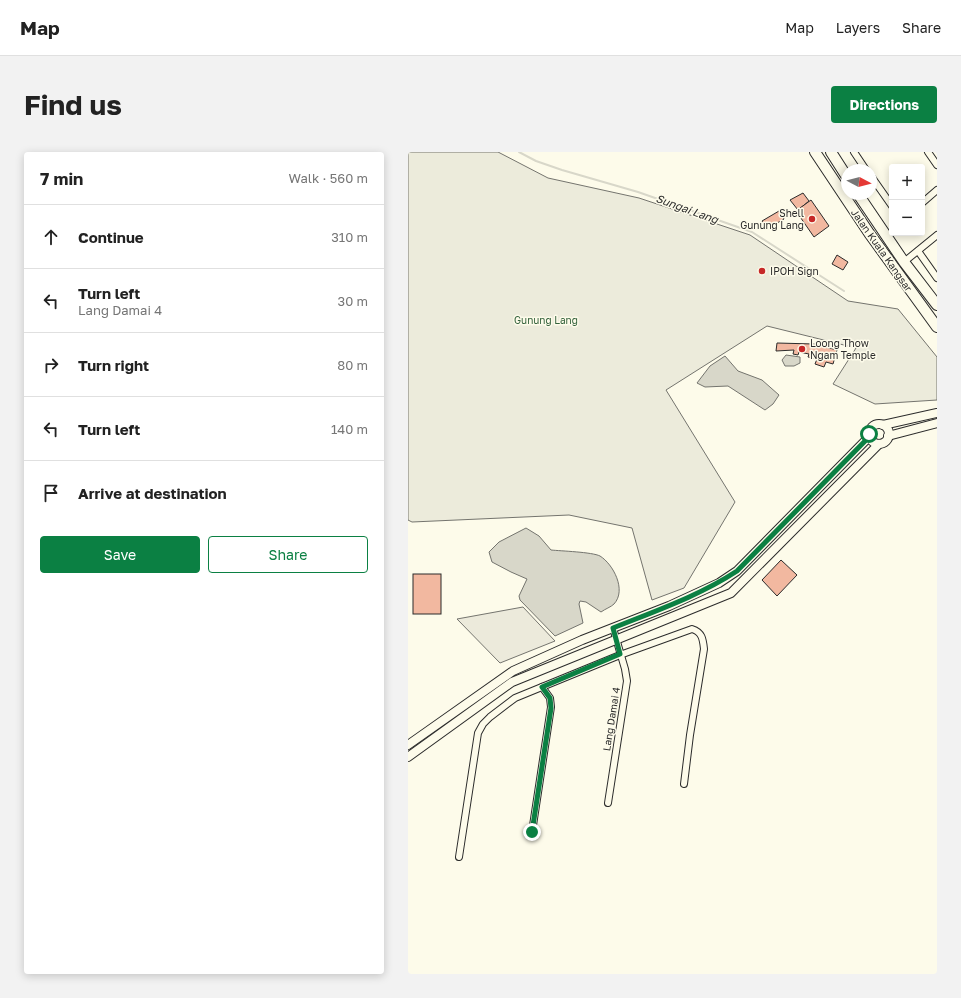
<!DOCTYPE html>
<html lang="en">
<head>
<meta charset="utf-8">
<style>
	body { margin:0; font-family:"Golos Text",sans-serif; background:#f2f2f2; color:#222 }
	.controls { position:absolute; right:12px; top:12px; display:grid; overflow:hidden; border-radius:4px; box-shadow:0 2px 10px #0003 }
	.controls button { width:36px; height:36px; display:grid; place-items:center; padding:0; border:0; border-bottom:1px solid #e0e0e0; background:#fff; color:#222; font:20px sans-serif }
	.compass { position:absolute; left:433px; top:12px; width:36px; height:36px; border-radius:50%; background:#fff; box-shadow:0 2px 10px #0003; rotate:97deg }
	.stop { position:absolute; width:12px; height:12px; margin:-9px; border:3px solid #0b8043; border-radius:50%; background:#fff }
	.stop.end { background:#0b8043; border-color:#fff; box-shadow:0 1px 4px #0008 }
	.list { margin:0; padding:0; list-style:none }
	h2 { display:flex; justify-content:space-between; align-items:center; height:52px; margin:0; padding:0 16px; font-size:17px }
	h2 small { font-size:13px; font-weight:400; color:#767676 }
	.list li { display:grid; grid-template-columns:26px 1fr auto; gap:12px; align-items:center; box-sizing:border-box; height:64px; padding:0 16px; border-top:1px solid #e0e0e0 }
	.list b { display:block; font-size:15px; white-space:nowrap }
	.list p { margin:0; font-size:13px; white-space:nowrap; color:#767676 }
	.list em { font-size:13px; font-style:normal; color:#767676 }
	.actions { display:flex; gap:8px; padding:12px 16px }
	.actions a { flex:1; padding:9px 0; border:1px solid #0b8043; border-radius:4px; text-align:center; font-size:14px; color:#0b8043 }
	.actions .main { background:#0b8043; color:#fff }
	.icon { flex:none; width:22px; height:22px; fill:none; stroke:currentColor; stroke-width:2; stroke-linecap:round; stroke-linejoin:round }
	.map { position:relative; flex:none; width:529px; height:822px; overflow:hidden; border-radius:4px }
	header { display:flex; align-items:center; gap:24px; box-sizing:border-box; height:56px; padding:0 20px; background:#fff; border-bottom:1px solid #e0e0e0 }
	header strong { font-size:19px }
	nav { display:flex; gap:22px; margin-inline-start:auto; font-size:14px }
	.intro { display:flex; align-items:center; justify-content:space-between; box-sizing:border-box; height:96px; padding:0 24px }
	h1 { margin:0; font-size:28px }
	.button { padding:10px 18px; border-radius:4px; background:#0b8043; color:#fff; font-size:14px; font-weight:700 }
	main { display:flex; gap:24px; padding:0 24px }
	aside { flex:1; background:#fff; border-radius:4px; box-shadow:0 2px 10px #0003 }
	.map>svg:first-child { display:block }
	.green { fill:#ecebdb; stroke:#74746e }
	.parking { fill:#eceadb; stroke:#74746e }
	.water { fill:#d8d7c9; stroke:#74746e }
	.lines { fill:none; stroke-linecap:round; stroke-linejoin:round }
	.stream { stroke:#d8d7c9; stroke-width:2 }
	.building { fill:#f2b8a0; stroke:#2b2b2b }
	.minor-casing { stroke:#2b2b2b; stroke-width:8 }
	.tertiary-casing { stroke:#2b2b2b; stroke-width:10 }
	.trunk-casing { stroke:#2b2b2b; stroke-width:12 }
	.minor { stroke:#fdfbea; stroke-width:6 }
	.tertiary { stroke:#fdfbea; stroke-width:8 }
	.trunk { stroke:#fdfbea; stroke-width:10 }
	.route { stroke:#0b8043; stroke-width:5 }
	.poi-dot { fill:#c62828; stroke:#fdfbea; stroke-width:1.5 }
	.labels { text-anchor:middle; stroke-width:3; stroke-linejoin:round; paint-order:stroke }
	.poi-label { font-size:10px; fill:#2b2b2b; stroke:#fdfbea; text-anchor:start }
	.street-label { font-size:10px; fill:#2b2b2b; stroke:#fdfbea }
	.park-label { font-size:10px; fill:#34623c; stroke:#fdfbea }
	.water-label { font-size:11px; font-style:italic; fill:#2b2b2b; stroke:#fdfbea }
</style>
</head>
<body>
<header>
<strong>Map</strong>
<nav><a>Map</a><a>Layers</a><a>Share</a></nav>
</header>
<div class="intro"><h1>Find us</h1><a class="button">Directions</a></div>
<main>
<aside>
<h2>7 min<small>Walk · 560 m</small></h2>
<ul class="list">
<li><svg class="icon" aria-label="ahead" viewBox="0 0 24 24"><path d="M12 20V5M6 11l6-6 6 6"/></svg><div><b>Continue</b></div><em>310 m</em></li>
<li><svg class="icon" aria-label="left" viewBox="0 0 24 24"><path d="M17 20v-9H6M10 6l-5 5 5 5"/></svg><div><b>Turn left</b><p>Lang Damai 4</p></div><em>30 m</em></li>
<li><svg class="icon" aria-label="right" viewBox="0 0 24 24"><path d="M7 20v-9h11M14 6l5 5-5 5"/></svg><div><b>Turn right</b></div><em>80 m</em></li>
<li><svg class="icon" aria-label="left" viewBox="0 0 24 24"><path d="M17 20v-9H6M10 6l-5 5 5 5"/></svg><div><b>Turn left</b></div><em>140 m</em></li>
<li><svg class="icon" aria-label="arrive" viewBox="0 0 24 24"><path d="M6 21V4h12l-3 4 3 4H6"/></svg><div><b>Arrive at destination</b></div></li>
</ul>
<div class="actions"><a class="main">Save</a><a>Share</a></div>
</aside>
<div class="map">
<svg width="529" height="822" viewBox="0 0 529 822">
	<rect width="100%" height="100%" fill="#fdfbea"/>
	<!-- green -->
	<polygon class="green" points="0,0 90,0 140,26 231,46 342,83 440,149 490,157 529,205 529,248 467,252 425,232 448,196 359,174 258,238 327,350 276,436 244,448 224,376 161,363 4,370 0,368"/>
	<!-- parking -->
	<polygon class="parking" points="115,455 147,489 92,511 49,467"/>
	<!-- water -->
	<g class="water">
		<polygon points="378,203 392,205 392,211 386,214 377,214 374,208"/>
		<polygon points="317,204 330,219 354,228 371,243 365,252 357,258 320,234 297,235 289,231 302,214"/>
		<path d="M118 376 131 384 143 398C153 399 184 400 192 404 205 412 219 438 206 452 203 455 197 457 193 460L178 450 172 449 171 452 175 471 147 484 112 448 111 444 119 427 103 420 84 410 81 400 91 390Z"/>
	</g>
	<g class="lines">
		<!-- stream -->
		<polyline class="stream" points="111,0 128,9 154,18 230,40 344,80 436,139"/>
	</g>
	<!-- building -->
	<g class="building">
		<polygon points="395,41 401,49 390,58 382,48"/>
		<polygon points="403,48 421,74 406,85 388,59"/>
		<polygon points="371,59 376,67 359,77 354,69"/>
		<polygon points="429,103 440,110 435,118 424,112"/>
		<polygon points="369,191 406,192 429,198 425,212 418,210 416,215 407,212 409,207 400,205 401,202 391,200 390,203 385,202 386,198 368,199"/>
		<polygon points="373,408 389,423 369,444 354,428"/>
		<rect x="5" y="422" width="28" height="40"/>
	</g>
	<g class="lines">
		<defs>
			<g id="minor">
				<polyline points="446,0 458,18"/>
				<polyline points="520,0 529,13"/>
				<polyline points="463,24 484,54"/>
				<polyline points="514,51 529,38"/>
				<polyline points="510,99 529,126"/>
				<polyline points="496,110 529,83"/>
				<polyline points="200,651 219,529 217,517 205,476"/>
				<polyline points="124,680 143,555 142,546 134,535"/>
				<path d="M51 705 70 581 75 572 82 565 107 546 212 503 284 477C294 480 295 487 296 497L282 583 276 632"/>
			</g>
			<g id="tertiary">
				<circle cx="471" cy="282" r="10"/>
				<polyline points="475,273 529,261"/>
				<polyline points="480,284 529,271"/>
				<polyline points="0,593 105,519 174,488 261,454 311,431 329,419 461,285"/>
				<polyline points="0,605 104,530 323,441 471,292"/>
			</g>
			<g id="trunk">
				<polyline points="407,0 461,81 529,175"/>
				<polyline points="423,0 439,25"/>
				<polyline points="450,42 496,110 529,153"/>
			</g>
		</defs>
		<!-- minor casing -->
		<use href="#minor" class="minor-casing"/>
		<!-- tertiary casing -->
		<use href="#tertiary" class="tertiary-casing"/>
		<!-- trunk casing -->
		<use href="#trunk" class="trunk-casing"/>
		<!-- minor -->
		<use href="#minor" class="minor"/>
		<!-- tertiary -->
		<use href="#tertiary" class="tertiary"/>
		<!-- trunk -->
		<use href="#trunk" class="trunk"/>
	</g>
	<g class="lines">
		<!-- route -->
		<path class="route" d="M124 680 143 556 142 546 134 535 212 502 205 476C247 459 291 444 329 419L461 285V282"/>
	</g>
	<!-- markers -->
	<g class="poi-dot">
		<circle cx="404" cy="67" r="4"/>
		<circle cx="354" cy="119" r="4"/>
		<circle cx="394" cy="197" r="4"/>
	</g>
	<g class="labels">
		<!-- poi labels -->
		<g class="poi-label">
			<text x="396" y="65" text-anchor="end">Shell<tspan x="396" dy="12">Gunung Lang</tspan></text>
			<text x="362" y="123">IPOH Sign</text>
			<text x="402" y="195">Loong Thow<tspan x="402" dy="12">Ngam Temple</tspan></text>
		</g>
		<!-- street labels -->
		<g class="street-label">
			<text transform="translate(474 98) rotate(55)" y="4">Jalan Kuala Kangsar</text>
			<text transform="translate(203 567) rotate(-81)" y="4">Lang Damai 4</text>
		</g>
		<!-- park labels -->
		<g class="park-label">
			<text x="138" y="172">Gunung Lang</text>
		</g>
		<!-- water labels -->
		<g class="water-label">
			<text transform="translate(279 57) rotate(20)" y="4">Sungai Lang</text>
		</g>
	</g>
</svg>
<div class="controls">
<button>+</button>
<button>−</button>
</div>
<svg class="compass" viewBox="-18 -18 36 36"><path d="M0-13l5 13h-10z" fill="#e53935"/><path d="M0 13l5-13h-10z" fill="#767676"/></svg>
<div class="stop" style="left:461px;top:282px"></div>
<div class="stop end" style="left:124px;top:680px"></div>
</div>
</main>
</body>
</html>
